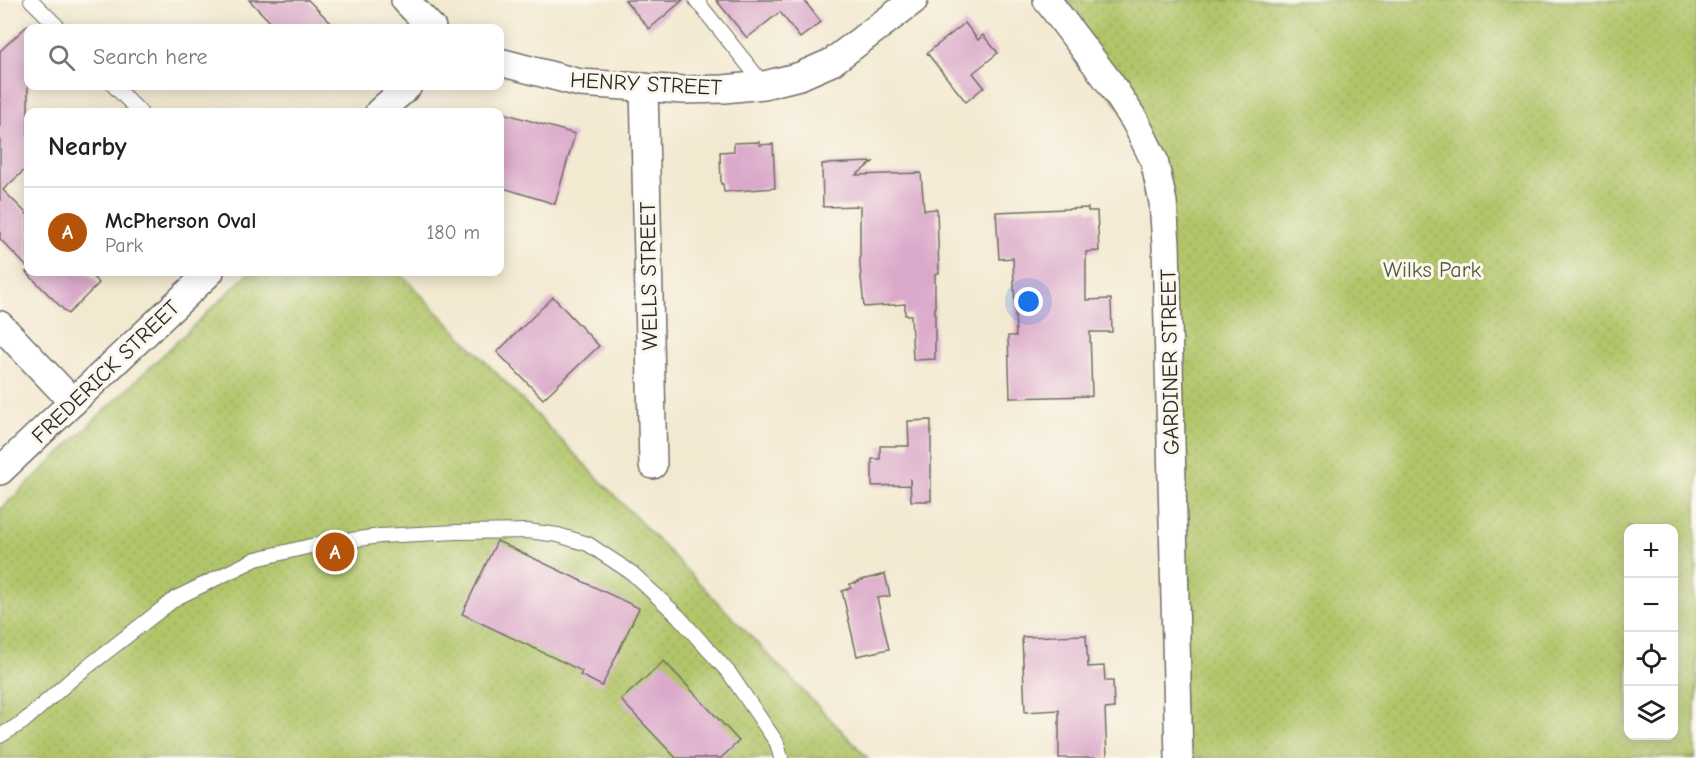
<!DOCTYPE html>
<html lang="en">
<head>
<meta charset="utf-8">
<style>
	body { margin:0; font-family:"Comic Neue",sans-serif; background:#f2f2f2; color:#222 }
	.controls { position:absolute; right:18px; bottom:18px; display:grid; overflow:hidden; border-radius:12px; box-shadow:0 3px 15px #0003 }
	.controls button { width:54px; height:54px; display:grid; place-items:center; padding:0; border:0; border-bottom:2px solid #e0e0e0; background:#fff; color:#222; font:30px sans-serif }
	.you { position:absolute; left:1029px; top:302px; width:21px; height:21px; margin:-15px; border:4px solid #fff; border-radius:50%; background:#1a73e8; box-shadow:0 0 0 9px #1a73e833 }
	.badge { display:grid; place-items:center; width:39px; height:39px; border-radius:50%; background:#b45309; color:#fff; font-size:20px; font-weight:700 }
	.pin { position:absolute; translate:-50% -50%; border:3px solid #fff; box-shadow:0 2px 6px #0006 }
	.list { margin:0; padding:0; list-style:none }
	h2 { display:flex; justify-content:space-between; align-items:center; height:78px; margin:0; padding:0 24px; font-size:26px }
	h2 small { font-size:20px; font-weight:400; color:#767676 }
	.list li { display:grid; grid-template-columns:39px 1fr auto; gap:18px; align-items:center; box-sizing:border-box; height:90px; padding:0 24px; border-top:2px solid #e0e0e0 }
	.list b { display:block; font-size:22px; white-space:nowrap }
	.list p { margin:0; font-size:20px; white-space:nowrap; color:#767676 }
	.list em { font-size:20px; font-style:normal; color:#767676 }
	.icon { flex:none; width:33px; height:33px; fill:none; stroke:currentColor; stroke-width:2; stroke-linecap:round; stroke-linejoin:round }
	.map { position:relative; flex:none; width:1696px; height:758px; overflow:hidden }
	.search { position:absolute; background:#fff; box-shadow:0 3px 15px #0003; left:24px; top:24px; width:480px; height:66px; display:flex; align-items:center; gap:15px; box-sizing:border-box; padding:0 21px; border-radius:12px; color:#767676; font-size:22px }
	.panel { position:absolute; background:#fff; box-shadow:0 3px 15px #0003; left:24px; top:108px; width:480px; height:168px; border-radius:12px }
	.map>svg:first-child { display:block }
	.park { fill:url(#park-dots); stroke:#6e784a; stroke-width:1.5; fill-rule:evenodd }
	.building { fill:#dbaacb }
	.lines { fill:none; stroke-linecap:round; stroke-linejoin:round }
	.service-casing { stroke:#716e65; stroke-width:16 }
	.minor-casing { stroke:#716e65; stroke-width:30 }
	.service { stroke:#fff; stroke-width:14 }
	.minor { stroke:#fff; stroke-width:27 }
	.labels { text-anchor:middle; stroke-width:6; stroke-linejoin:round; paint-order:stroke }
	.street-label { font-size:22px; fill:#2b2b2b; stroke:#fbf7ec }
	.park-label { font-size:22px; fill:#53593e; stroke:#fbf7ec }
</style>
</head>
<body>
<div class="map">
<svg width="1696" height="758" viewBox="0 0 1696 758">
	<defs>
		<pattern id="park-dots" width="8" height="8" patternUnits="userSpaceOnUse" patternTransform="scale(1.5)"><rect width="8" height="8" fill="#b1c569"/><path d="M2 2h.1M6 6h.1" fill="none" stroke="#98a95b" stroke-width="1.8" stroke-linecap="round"/></pattern>
	</defs>
	<rect width="100%" height="100%" fill="#fbf7ec"/>
	<filter id="ink" filterUnits="userSpaceOnUse"><feTurbulence type="fractalNoise" baseFrequency=".0167" numOctaves="2"/><feDisplacementMap in="SourceGraphic" scale="12" xChannelSelector="R" yChannelSelector="G"/><feConvolveMatrix kernelMatrix="1 2 1 2 8 2 1 2 1" color-interpolation-filters="sRGB"/></filter>
	<filter id="wash" filterUnits="userSpaceOnUse"><feTurbulence type="fractalNoise" baseFrequency=".008" numOctaves="4" result="noise"/><feDisplacementMap in="SourceGraphic" scale="24" xChannelSelector="R" yChannelSelector="G"/><feGaussianBlur stdDeviation="1.35" result="paint"/><feColorMatrix in="noise" values="0 0 0 0 0 0 0 0 0 0 0 0 0 0 0 0 0 1.4 0 .05"/><feComposite in="paint" operator="in"/></filter>
	<g filter="url(#wash)">
		<rect width="100%" height="100%" fill="#f3e9d1"/>
		<!-- park -->
		<g class="park">
			<path d="M1047 0H1696V758H1179L1154 160ZM1628 528H1674V736H1628Z"/>
			<polygon points="250,272 399,272 868,758 0,758 0,510"/>
		</g>
		<g id="blocks">
			<!-- building -->
			<g class="building">
				<polygon points="249,0 308,0 336,28 276,28"/>
				<polygon points="625,0 683,0 649,29"/>
				<polygon points="716,0 804,0 821,22 800,38 780,12 747,38"/>
				<polygon points="965,23 978,40 983,35 998,53 973,73 984,87 966,102 927,53"/>
				<polygon points="28,25 28,167 3,190 28,215 28,268 0,239 0,51"/>
				<polygon points="500,112 575,134 555,204 500,187"/>
				<polygon points="759,142 759,145 773,144 775,188 724,192 723,184 721,184 720,152 734,151 734,143"/>
				<polygon points="873,162 856,175 921,173 924,210 937,209 939,273 935,274 935,359 913,360 911,315 905,315 905,304 864,307 860,267 860,206 823,207 822,164"/>
				<polygon points="1088,208 1088,211 1097,211 1099,251 1086,252 1086,300 1111,299 1112,332 1090,332 1092,396 1010,398 1008,336 1016,336 1013,258 999,259 996,212"/>
				<polygon points="26,272 87,272 99,283 68,314"/>
				<polygon points="553,297 599,346 543,399 497,352"/>
				<polygon points="931,420 931,501 911,501 910,478 910,485 872,486 872,459 880,459 880,446 909,446 908,421"/>
				<polygon points="497,541 639,608 602,686 580,675 582,671 462,614"/>
				<polygon points="885,574 890,596 877,598 889,649 857,656 842,591 851,588 850,584 859,582 858,581"/>
				<polygon points="1086,635 1088,667 1104,666 1105,681 1113,681 1114,708 1105,709 1107,758 1059,758 1059,710 1025,712 1022,637"/>
				<polygon points="664,661 739,741 721,758 676,758 621,700"/>
			</g>
		</g>
	</g>
	<g filter="url(#ink)">
		<use href="#blocks" fill-opacity="0" stroke="#716e65" stroke-width="1.5"/>
		<g class="lines">
			<defs>
				<g id="service">
					<polyline points="31,0 59,28"/>
					<polyline points="696,0 764,85"/>
					<polyline points="114,86 140,112"/>
					<polyline points="0,736 23,722 73,678 176,598 256,559 315,545 380,536 457,532 528,531 558,535 588,544 632,573 678,616 730,674 777,743 781,758"/>
				</g>
				<g id="minor">
					<polyline points="405,0 432,28"/>
					<polyline points="1047,0 1110,83 1135,121 1154,160 1163,202 1166,244 1179,758"/>
					<polyline points="500,62 580,83 684,90 724,89 764,85 800,76 832,62 914,0"/>
					<polyline points="644,87 653,465"/>
					<polyline points="379,112 408,86"/>
					<polyline points="0,325 73,402"/>
					<polyline points="0,471 210,272"/>
				</g>
			</defs>
			<!-- service casing -->
			<use href="#service" class="service-casing"/>
			<!-- minor casing -->
			<use href="#minor" class="minor-casing"/>
			<!-- service -->
			<use href="#service" class="service"/>
			<!-- minor -->
			<use href="#minor" class="minor"/>
		</g>
	</g>
	<g class="labels">
		<!-- street labels -->
		<g class="street-label">
			<text transform="translate(646 83) rotate(3)" y="8">HENRY STREET</text>
			<text transform="translate(648 276) rotate(-91)" y="8">WELLS STREET</text>
			<text transform="translate(1169 362) rotate(-91)" y="8">GARDINER STREET</text>
			<text transform="translate(105 371) rotate(-44)" y="8">FREDERICK STREET</text>
		</g>
		<!-- park labels -->
		<g class="park-label">
			<text x="1432" y="277">Wilks Park</text>
		</g>
	</g>
</svg>
<div class="controls">
<button>+</button>
<button>−</button>
<button><svg class="icon" aria-label="locate" viewBox="0 0 24 24"><circle cx="12" cy="12" r="6"/><path d="M12 2v4M12 18v4M2 12h4M18 12h4"/></svg></button>
<button><svg class="icon" aria-label="layers" viewBox="0 0 24 24"><path d="M12 4l9 5-9 5-9-5zM3 14l9 5 9-5"/></svg></button>
</div>
<div class="you"></div>
<div class="pin badge" style="left:335px;top:552px">A</div>
<div class="search"><svg class="icon" aria-label="search" viewBox="0 0 24 24"><circle cx="10" cy="10" r="6"/><path d="M15 15l6 6"/></svg>Search here</div>
<section class="panel">
<h2>Nearby<small></small></h2>
<ul class="list">
<li><span class="badge">A</span><div><b>McPherson Oval</b><p>Park</p></div><em>180 m</em></li>
</ul>
</section>
</div>
</body>
</html>
